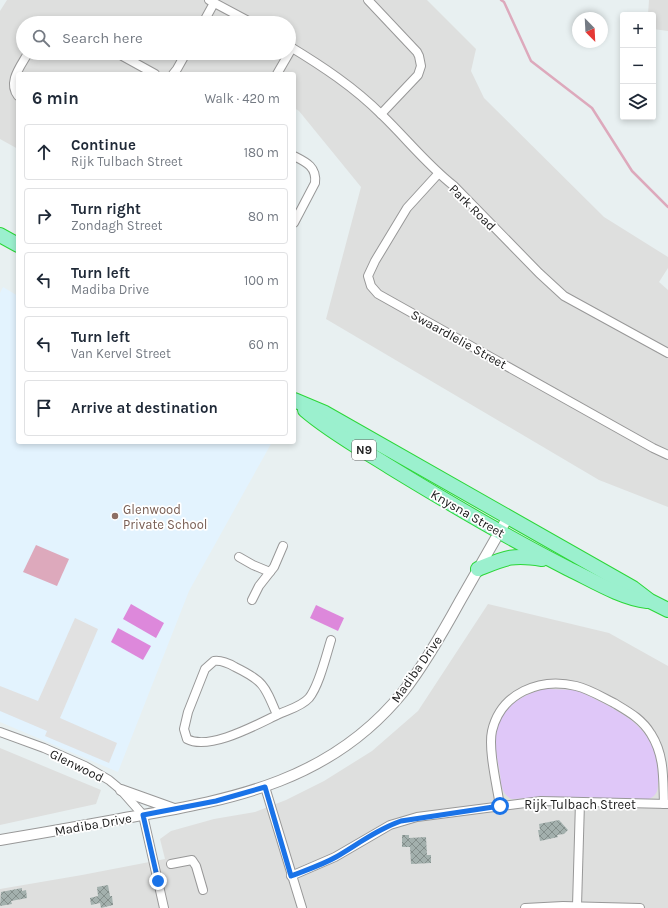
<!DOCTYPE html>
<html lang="en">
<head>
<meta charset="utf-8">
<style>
	body { margin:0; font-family:Karla,sans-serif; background:#f2f2f3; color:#1f2937 }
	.controls { position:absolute; right:12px; top:12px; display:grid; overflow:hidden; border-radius:4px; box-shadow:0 2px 6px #0003 }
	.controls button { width:36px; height:36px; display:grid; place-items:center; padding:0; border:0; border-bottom:1px solid #e0e1e3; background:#fff; color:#1f2937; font:20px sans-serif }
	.compass { position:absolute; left:572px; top:12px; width:36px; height:36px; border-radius:50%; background:#fff; box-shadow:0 2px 6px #0003; rotate:156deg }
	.stop { position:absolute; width:12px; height:12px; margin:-9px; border:3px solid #1a73e8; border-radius:50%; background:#fff }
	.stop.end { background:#1a73e8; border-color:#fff; box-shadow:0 1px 4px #0008 }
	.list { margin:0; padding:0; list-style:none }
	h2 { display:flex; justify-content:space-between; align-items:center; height:52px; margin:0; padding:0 16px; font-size:17px }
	h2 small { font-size:13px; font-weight:400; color:#747a83 }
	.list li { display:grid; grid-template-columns:26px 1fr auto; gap:12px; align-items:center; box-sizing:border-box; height:56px; margin:0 8px 8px; padding:0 8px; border:1px solid #e0e1e3; border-radius:4px }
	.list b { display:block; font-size:15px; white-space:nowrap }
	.list p { margin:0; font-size:13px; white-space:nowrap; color:#747a83 }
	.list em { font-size:13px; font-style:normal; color:#747a83 }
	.icon { flex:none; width:22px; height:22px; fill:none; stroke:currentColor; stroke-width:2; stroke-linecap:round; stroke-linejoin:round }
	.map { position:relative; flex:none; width:668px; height:908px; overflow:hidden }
	.search { position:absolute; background:#fff; box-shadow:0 2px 6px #0003; left:16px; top:16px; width:280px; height:44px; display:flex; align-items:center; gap:10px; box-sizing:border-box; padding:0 14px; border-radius:22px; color:#747a83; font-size:15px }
	.panel { position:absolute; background:#fff; box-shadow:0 2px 6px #0003; left:16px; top:72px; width:280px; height:372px; border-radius:4px }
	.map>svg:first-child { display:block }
	.residential { fill:#dedfde; fill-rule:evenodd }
	.education { fill:#e3f3fe }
	.park { fill:#dfc7f8 }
	.pitch { fill:#dd88db }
	.parking { fill:#e1e1e1 }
	.water { fill:#dda9bc }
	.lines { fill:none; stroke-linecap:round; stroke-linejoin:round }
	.stream { stroke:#dda9bc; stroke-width:2.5 }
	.building { fill:url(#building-cross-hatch) }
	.minor-casing { stroke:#989898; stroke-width:10 }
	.tertiary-casing { stroke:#989898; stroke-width:12 }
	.trunk-casing { stroke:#2cd738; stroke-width:16 }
	.minor { stroke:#fff; stroke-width:8 }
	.tertiary { stroke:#fff; stroke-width:10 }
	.trunk { stroke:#9bf0ce; stroke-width:14 }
	.route { stroke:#1a73e8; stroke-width:5 }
	.education-dot { fill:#8d6e63; stroke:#fff; stroke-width:1.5 }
	.labels { text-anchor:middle; stroke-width:3.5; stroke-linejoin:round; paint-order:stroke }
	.shield { fill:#fff; stroke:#646464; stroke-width:1 }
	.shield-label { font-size:12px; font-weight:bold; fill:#212121 }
	.street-label { font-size:13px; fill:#212121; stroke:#fff }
	.education-label { font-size:13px; fill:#785e54; stroke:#fff; text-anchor:start }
</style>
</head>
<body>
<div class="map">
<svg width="668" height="908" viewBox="0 0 668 908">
	<defs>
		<pattern id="building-cross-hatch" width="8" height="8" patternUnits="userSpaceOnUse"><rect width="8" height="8" fill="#a3b0ad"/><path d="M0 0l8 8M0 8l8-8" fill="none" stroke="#848f8c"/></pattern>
	</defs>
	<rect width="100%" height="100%" fill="#e8f0f1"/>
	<!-- residential -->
	<g class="residential">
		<path d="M7 0H427L476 49 471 71 484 98 604 217 668 257V268L659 282 668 290V507L599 480 326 319 361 187 299 111 294 108V74H240L238 73 237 74H18V149L0 139V11ZM23 23H289V53H23Z"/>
		<polygon points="649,0 668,0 668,31 653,29 653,15 648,15"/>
		<polygon points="488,604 609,633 668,666 668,908 0,908 0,889 82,875 165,859 160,839 171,831 214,819 255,812 286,800 324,781 372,751 418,711"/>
		<polygon points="0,748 101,790 96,804 0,825"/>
	</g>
	<!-- education -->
	<polygon class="education" points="3,287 18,296 18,442 272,442 189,591 118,772 0,722 0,293"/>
	<!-- park -->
	<path class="park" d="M545 689 574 690 583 693C624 714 659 727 658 780 658 789 658 796 648 799L552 797 512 799C501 795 501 783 500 773 498 761 494 748 496 736 498 710 521 694 545 689Z"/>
	<!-- pitch -->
	<g class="pitch">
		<polygon points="131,604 164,623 156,638 123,619"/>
		<polygon points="316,605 344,618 338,631 310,618"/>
		<polygon points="118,628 151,646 143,660 111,642"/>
	</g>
	<!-- parking -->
	<polygon class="parking" points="75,618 98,629 60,718 117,743 109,763 45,736 47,731 0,711 0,686 38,701"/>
	<!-- water -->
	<polygon class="water" points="36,545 69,559 57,586 23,572"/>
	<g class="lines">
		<!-- stream -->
		<polyline class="stream" points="501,0 504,2 531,61 592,108 632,171 668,207"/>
	</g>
	<!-- building -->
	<g class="building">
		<polygon points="559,820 568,830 564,834 557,835 558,837 540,841 538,830 540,830 539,824"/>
		<polygon points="402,835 409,835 409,838 426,837 427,855 431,855 431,863 411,864 410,847 402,847"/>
		<polygon points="108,885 110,896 112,896 113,905 101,908 100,903 91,905 90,898 98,896 97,887"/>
		<polygon points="22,888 22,891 26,890 27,898 11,901 12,904 0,906 1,892"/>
	</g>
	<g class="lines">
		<defs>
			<g id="minor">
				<polyline points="209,0 252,23"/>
				<polyline points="368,0 417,52 419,56 421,66 418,75 381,114"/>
				<polyline points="49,23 58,21 63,23"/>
				<polyline points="203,23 214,3"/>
				<path d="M289 46C322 66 354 87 382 115 406 138 427 165 454 186L539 273 564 296 668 353"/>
				<polyline points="117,53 155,74"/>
				<polyline points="173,74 177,69 186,53"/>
				<polyline points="277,74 292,48"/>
				<path d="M18 96C7 82 21 66 28 53"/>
				<path d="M294 156C306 162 317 167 315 183L294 223"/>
				<polyline points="438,174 407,208 375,261 368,276 371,286 378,294 653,448 668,455"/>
				<polyline points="239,557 253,565 270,572 259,586 252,600"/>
				<polyline points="270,572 274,567 283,546"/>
				<path d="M277 715C265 686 264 681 235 667 228 663 221 660 214 661L205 669 188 712 184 729 187 739C209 751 256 725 277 715 287 710 301 707 309 698 319 686 326 656 331 640"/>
				<polyline points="0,732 44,748 85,766 109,780 121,790 143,815 164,908"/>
				<polyline points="265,787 302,908"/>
				<path d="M500 806C497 786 488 749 492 731 501 693 540 677 576 686 589 689 602 697 614 703 629 712 642 719 651 734 665 756 663 780 664 804"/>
				<polyline points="171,864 192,860 196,866 203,890"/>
				<polyline points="291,876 335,857 390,825 417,817 541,801 668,804"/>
				<polyline points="577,906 580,802"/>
				<polyline points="525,908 563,906 640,908"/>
			</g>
			<g id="tertiary">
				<polyline points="121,790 174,809"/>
				<path d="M0 840C44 833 87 825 131 817 236 799 332 780 403 692 425 664 443 632 460 601 476 573 492 545 508 517"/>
			</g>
			<g id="trunk">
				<polyline points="0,235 18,245"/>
				<polyline points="294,400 325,413 633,588 650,601 668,610"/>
				<path d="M305 410C329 431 363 450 390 467 449 503 508 538 569 569 592 580 621 598 647 601"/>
				<path d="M478 569C505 558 512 554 542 559"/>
			</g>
		</defs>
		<!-- minor casing -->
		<use href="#minor" class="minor-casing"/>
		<!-- tertiary casing -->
		<use href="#tertiary" class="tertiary-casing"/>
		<!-- trunk casing -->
		<use href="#trunk" class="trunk-casing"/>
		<!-- minor -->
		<use href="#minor" class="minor"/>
		<!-- tertiary -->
		<use href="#tertiary" class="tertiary"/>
		<!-- trunk -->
		<use href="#trunk" class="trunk"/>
	</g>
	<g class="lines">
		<!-- route -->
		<path class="route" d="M158 881 143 815 216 801 265 787 291 876C306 870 322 865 336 857 358 844 378 829 401 821L500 806"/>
	</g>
	<!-- markers -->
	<circle class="education-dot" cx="115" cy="516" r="4"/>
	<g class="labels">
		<!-- shield labels -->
		<rect class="shield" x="352" y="440" width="24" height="20" rx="3"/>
		<g class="shield-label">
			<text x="364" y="454">N9</text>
		</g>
		<!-- street labels -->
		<g class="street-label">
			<text transform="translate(473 207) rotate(45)" y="5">Park Road</text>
			<text transform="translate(459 339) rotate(29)" y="5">Swaardlelie Street</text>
			<text transform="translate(468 513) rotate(30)" y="5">Knysna Street</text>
			<text transform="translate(416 669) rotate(-55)" y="5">Madiba Drive</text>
			<text transform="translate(77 765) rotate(26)" y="5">Glenwood</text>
			<text x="580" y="809">Rijk Tulbach Street</text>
			<text transform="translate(93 824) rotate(-10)" y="5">Madiba Drive</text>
		</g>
		<!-- education labels -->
		<g class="education-label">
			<text x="123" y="514">Glenwood<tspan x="123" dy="15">Private School</tspan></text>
		</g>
	</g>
</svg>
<div class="controls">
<button>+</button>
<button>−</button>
<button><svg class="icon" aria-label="layers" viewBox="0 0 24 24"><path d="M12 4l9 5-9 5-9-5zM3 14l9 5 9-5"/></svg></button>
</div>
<svg class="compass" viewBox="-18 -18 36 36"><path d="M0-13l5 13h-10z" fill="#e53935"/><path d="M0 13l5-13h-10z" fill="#747a83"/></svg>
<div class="stop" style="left:500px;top:806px"></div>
<div class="stop end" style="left:158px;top:881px"></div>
<div class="search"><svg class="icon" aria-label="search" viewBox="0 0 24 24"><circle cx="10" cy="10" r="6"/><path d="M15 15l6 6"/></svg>Search here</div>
<section class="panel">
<h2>6 min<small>Walk · 420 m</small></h2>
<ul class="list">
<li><svg class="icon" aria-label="ahead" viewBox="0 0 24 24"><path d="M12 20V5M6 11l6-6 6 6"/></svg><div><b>Continue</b><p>Rijk Tulbach Street</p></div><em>180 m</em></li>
<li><svg class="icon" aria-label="right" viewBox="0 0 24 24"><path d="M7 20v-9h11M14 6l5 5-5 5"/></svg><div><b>Turn right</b><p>Zondagh Street</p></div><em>80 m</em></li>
<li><svg class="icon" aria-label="left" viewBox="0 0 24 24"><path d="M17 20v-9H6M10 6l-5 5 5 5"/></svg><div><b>Turn left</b><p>Madiba Drive</p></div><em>100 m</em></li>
<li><svg class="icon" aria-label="left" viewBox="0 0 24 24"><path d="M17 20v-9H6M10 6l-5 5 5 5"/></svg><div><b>Turn left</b><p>Van Kervel Street</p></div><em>60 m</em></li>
<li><svg class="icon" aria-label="arrive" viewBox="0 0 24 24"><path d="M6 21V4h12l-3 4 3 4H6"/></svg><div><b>Arrive at destination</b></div></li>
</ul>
</section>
</div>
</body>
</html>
